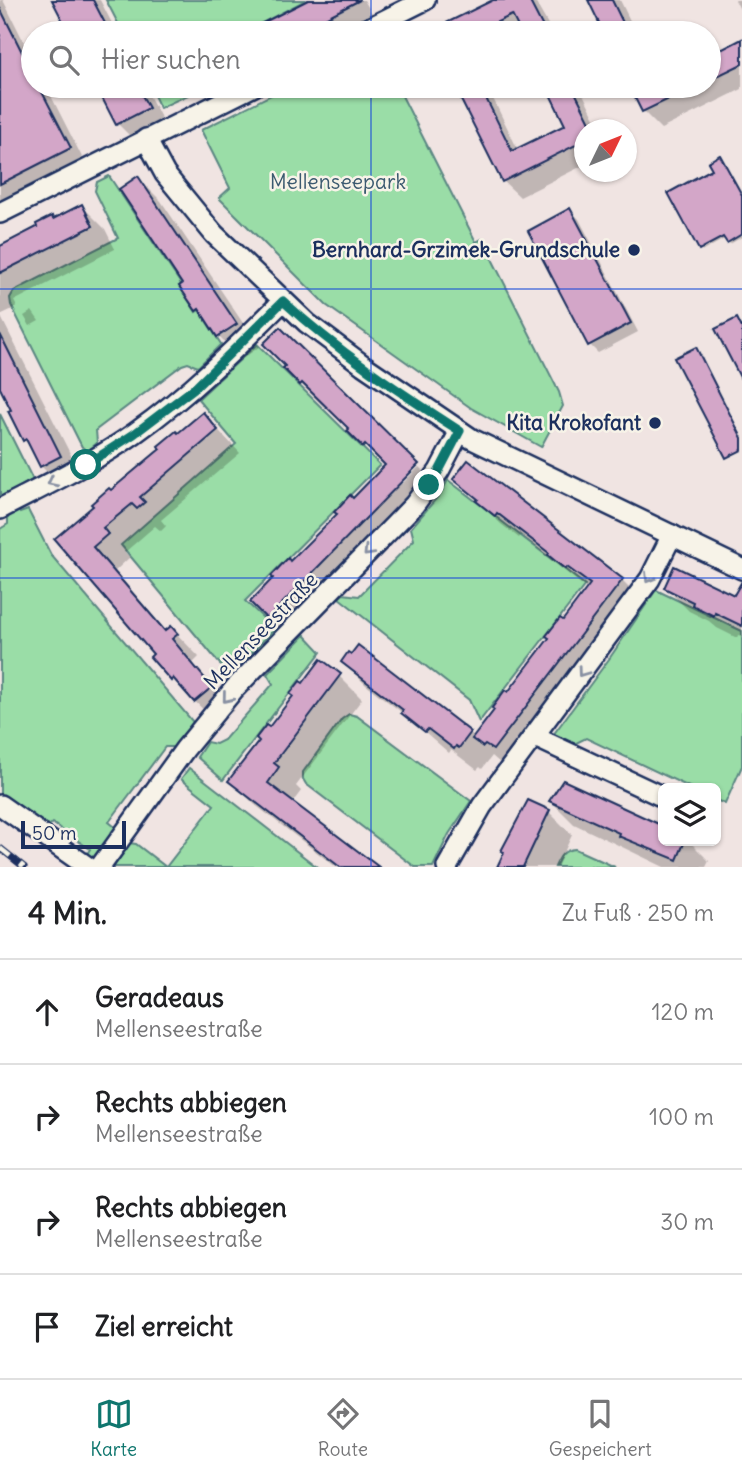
<!DOCTYPE html>
<html lang="de">
<head>
<meta charset="utf-8">
<style>
	body { margin:0; font-family:Delius,sans-serif; background:#f2f2f2; color:#202124 }
	.controls { position:absolute; right:21px; bottom:21px; display:grid; overflow:hidden; border-radius:10px; box-shadow:0 2px 5px #0004 }
	.controls button { width:63px; height:63px; display:grid; place-items:center; padding:0; border:0; border-bottom:2px solid #e0e0e0; background:#fff; color:#202124; font:35px sans-serif }
	.compass { position:absolute; left:574px; top:119px; width:63px; height:63px; border-radius:50%; background:#fff; box-shadow:0 2px 5px #0004; rotate:47deg }
	.scale { position:absolute; left:21px; bottom:18px; width:105px; box-sizing:border-box; padding-left:7px; border:4px solid #1b2f5e; border-top:0; font-size:19px; line-height:24px; white-space:nowrap; color:#1b2f5e; -webkit-text-stroke:5px #f7f3e8; paint-order:stroke }
	.stop { position:absolute; width:21px; height:21px; margin:-16px; border:5px solid #0f766e; border-radius:50%; background:#fff }
	.stop.end { background:#0f766e; border-color:#fff; box-shadow:0 2px 7px #0008 }
	.list { margin:0; padding:0; list-style:none }
	h2 { display:flex; justify-content:space-between; align-items:center; height:91px; margin:0; padding:0 28px; font-size:30px }
	h2 small { font-size:23px; font-weight:400; color:#757577 }
	.list li { display:grid; grid-template-columns:46px 1fr auto; gap:21px; align-items:center; box-sizing:border-box; height:105px; padding:0 28px; border-top:2px solid #e0e0e0 }
	.list b { display:block; font-size:26px; white-space:nowrap }
	.list p { margin:0; font-size:23px; white-space:nowrap; color:#757577 }
	.list em { font-size:23px; font-style:normal; color:#757577 }
	.icon { flex:none; width:38px; height:38px; fill:none; stroke:currentColor; stroke-width:2; stroke-linecap:round; stroke-linejoin:round }
	.map { position:relative; flex:none; width:742px; height:867px; overflow:hidden }
	.search { position:absolute; background:#fff; box-shadow:0 2px 5px #0004; left:21px; right:21px; top:21px; height:77px; display:flex; align-items:center; gap:18px; box-sizing:border-box; padding:0 24px; border-radius:38px; color:#757577; font-size:26px }
	.sheet { height:511px; background:#fff }
	nav { display:flex; justify-content:space-around; align-items:center; box-sizing:border-box; height:98px; border-top:2px solid #e0e0e0; background:#fff; font-size:19px; color:#757577 }
	nav a { display:grid; justify-items:center; gap:4px }
	nav .on { color:#0f766e }
	.map>svg:first-child { display:block }
	.green { fill:#9adda7; stroke:#5a8682; stroke-width:2 }
	.shadow { fill:#0003 }
	.building { fill:#d3a6c8; stroke:#1b2f5e; stroke-width:2 }
	.lines { fill:none; stroke-linecap:round; stroke-linejoin:round }
	.minor-casing { stroke:#1b2f5e; stroke-width:24 }
	.minor { stroke:#f7f3e8; stroke-width:19 }
	.rail-casing { stroke:#1b2f5e; stroke-width:7 }
	.rail { stroke:#f7f3e8; stroke-width:4.5; stroke-dasharray:13; stroke-linecap:butt }
	.oneway { stroke:#8991a3 }
	.route { stroke:#0f766e; stroke-width:9 }
	.grid { fill:none; stroke:#1d4ed8; stroke-width:2; stroke-opacity:0.55 }
	.poi-dot { fill:#1b2f5e; stroke:#f7f3e8; stroke-width:2.5 }
	.labels { text-anchor:middle; stroke-width:5; stroke-linejoin:round; paint-order:stroke }
	.park-label { font-size:21px; fill:#3b5a70; stroke:#f7f3e8 }
	.poi-label { font-size:21px; font-weight:bold; fill:#1b2f5e; stroke:#f7f3e8; text-anchor:end }
	.street-label { font-size:21px; fill:#1b2f5e; stroke:#f7f3e8 }
</style>
</head>
<body>
<div class="map">
<svg width="742" height="867" viewBox="0 0 742 867">
	<rect width="100%" height="100%" fill="#f0e4e2"/>
	<filter id="ink" filterUnits="userSpaceOnUse"><feTurbulence type="fractalNoise" baseFrequency=".0143" numOctaves="2"/><feDisplacementMap in="SourceGraphic" scale="14" xChannelSelector="R" yChannelSelector="G"/><feConvolveMatrix kernelMatrix="1 2 1 2 8 2 1 2 1" color-interpolation-filters="sRGB"/></filter>
	<g filter="url(#ink)">
		<!-- green -->
		<g class="green">
			<polygon points="106,0 306,0 245,32 243,29 235,33 123,33"/>
			<polygon points="153,86 186,86 190,94 160,108 150,87"/>
			<polygon points="289,86 397,86 476,242 482,239 559,392 563,406 541,447 471,408 326,305 219,198 230,188 201,130"/>
			<polygon points="109,176 181,284 179,286 196,312 199,310 221,344 198,367 188,363 182,365 96,430 97,443 88,451 82,447 11,305 10,298 14,291 118,238 95,191 97,182"/>
			<polygon points="257,344 380,465 245,601 275,629 229,675 121,545 236,444 198,399"/>
			<polygon points="0,414 33,480 0,497"/>
			<polygon points="448,480 585,585 479,722 469,700 339,598 343,594 359,596 414,540 411,528 441,493"/>
			<polygon points="18,508 20,513 28,510 51,555 193,722 175,747 165,747 109,822 120,831 97,860 84,859 90,849 52,823 45,830 0,795 0,529 8,524 8,513"/>
			<polygon points="656,590 742,631 742,766 725,804 716,800 716,788 691,788 586,738 568,747 553,735 609,659"/>
			<polygon points="305,635 321,652 223,780 197,757 207,742 216,744 224,740 273,684 267,674"/>
			<polygon points="349,714 357,716 471,801 449,834 433,867 415,867 306,784 303,779 303,772 342,719"/>
			<polygon points="189,768 317,867 110,867 129,843 136,844 166,867 214,805 181,779"/>
			<path d="M575 849 615 867H555C560 856 563 850 575 849Z"/>
		</g>
		<!-- shadow -->
		<g class="shadow">
			<polygon points="0,0 3,0 33,60 33,86 46,86 86,165 0,208"/>
			<polygon points="54,0 100,0 117,33 71,33"/>
			<polygon points="311,0 364,0 379,25 363,33 247,33"/>
			<polygon points="497,0 534,0 553,33 430,33"/>
			<polygon points="589,0 620,0 636,33 606,33"/>
			<polygon points="735,0 742,0 742,13"/>
			<polygon points="742,41 742,89 661,129 643,111 631,86 709,86 709,58"/>
			<polygon points="98,86 144,86 165,125 135,141 118,124"/>
			<polygon points="204,86 261,86 223,105"/>
			<polygon points="456,86 487,86 518,150 568,126 548,86 579,86 601,130 584,130 584,165 520,197 503,181"/>
			<polygon points="138,178 161,201 259,347 242,359 219,336 182,286 185,284"/>
			<polygon points="742,196 742,237 730,244 726,238 703,251 701,248"/>
			<polygon points="82,206 105,229 115,249 14,301 17,307 0,315 83,479 64,489 41,466 32,448 24,440 13,410 0,384 0,245 2,246"/>
			<polygon points="570,210 579,219 638,332 598,353 590,345"/>
			<polygon points="32,311 39,321 30,326 24,316"/>
			<polygon points="280,329 402,484 419,467 441,488 291,640 252,602 385,467 326,405 324,407 285,368 287,366"/>
			<polygon points="203,414 240,453 161,520 166,526 161,531 155,526 125,552 130,557 115,571 166,631 171,628 199,657 193,663 234,710 218,724 172,679 155,655 57,539"/>
			<polygon points="455,479 622,580 645,603 516,772 507,769 492,756 482,769 480,767 477,770 451,750 449,753 408,717 366,685 343,662 469,733 475,738 588,590 521,535 519,538 501,524"/>
			<polygon points="666,588 742,601 742,636 738,635 737,638 717,628 709,621 689,611"/>
			<polygon points="339,676 362,699 296,786 301,791 292,803 376,867 336,867 254,804 231,781 303,686"/>
			<polygon points="563,782 663,828 663,841 689,841 709,861 706,867 664,867 574,824 551,801"/>
			<polygon points="549,812 572,835 557,867 499,867"/>
		</g>
		<!-- building -->
		<g class="building">
			<polygon points="52,0 93,0 110,33 69,33"/>
			<polygon points="308,0 360,0 296,33 243,33"/>
			<polygon points="493,0 529,0 546,33 521,33 512,15 474,33 426,33"/>
			<polygon points="588,0 612,0 628,33 604,33"/>
			<polygon points="0,8 33,74 33,86 39,86 71,148 0,184"/>
			<polygon points="742,39 742,64 709,80 709,56"/>
			<polygon points="96,86 137,86 149,108 116,125"/>
			<polygon points="454,86 480,86 512,151 565,125 546,86 572,86 594,130 584,130 584,141 502,182"/>
			<polygon points="629,86 696,86 642,112"/>
			<polygon points="720,155 742,195 742,234 727,243 723,237 699,250 668,193 712,169 708,162"/>
			<polygon points="138,176 237,324 217,337 199,309 196,311 179,286 182,284 119,189"/>
			<polygon points="82,204 93,226 0,273 0,246 37,227 36,224 52,216 53,219"/>
			<polygon points="570,208 631,323 588,346 528,231"/>
			<polygon points="737,318 742,328 742,381 715,329"/>
			<polygon points="280,327 419,464 267,619 250,602 273,578 271,576 288,558 290,561 337,514 334,512 350,495 353,498 385,465 365,445 363,447 347,431 349,429 302,383 300,385 283,368 285,366 263,344"/>
			<polygon points="0,334 61,456 40,467 26,439 23,441 8,411 11,410 0,388"/>
			<polygon points="696,347 742,438 742,450 726,458 674,358"/>
			<polygon points="203,412 218,430 140,497 145,502 137,509 132,504 103,528 108,534 93,547 165,631 171,626 178,634 172,639 212,687 194,702 173,678 171,681 150,657 153,654 54,539 93,506 91,504 109,488 111,490 160,449 158,446 176,431 178,433"/>
			<polygon points="468,460 623,579 493,750 485,745 483,747 472,739 494,710 492,708 505,690 508,692 549,638 546,636 560,618 563,620 590,584 567,567 565,569 548,555 549,553 497,513 495,516 476,501 478,499 453,479"/>
			<polygon points="674,566 734,595 742,581 742,626 715,613 714,616 692,605 693,602 664,588"/>
			<polygon points="358,645 471,732 459,748 456,746 454,749 428,729 425,732 401,713 403,710 341,662 348,652 351,654"/>
			<polygon points="321,659 341,674 274,763 279,767 268,783 379,867 340,867 228,781 259,741 256,738 266,725 269,727 293,696 290,694 300,681 303,683"/>
			<polygon points="563,780 663,826 663,841 685,841 677,860 618,836 619,833 549,801"/>
			<polygon points="528,800 550,810 523,867 497,867 504,852 501,851"/>
		</g>
		<g class="lines">
			<defs>
				<g id="minor">
					<polyline points="359,33 425,0"/>
					<polyline points="146,139 165,174 214,234 307,323 363,365 472,439 742,569"/>
					<polyline points="0,213 254,86"/>
					<path d="M0 509C46 485 93 463 135 433 190 394 236 348 283 301"/>
					<polyline points="535,737 663,797"/>
					<polyline points="0,805 88,867"/>
					<polyline points="100,867 185,749 235,688 414,505 439,471 460,431"/>
					<polyline points="447,867 482,806 650,579 672,535"/>
				</g>
			</defs>
			<!-- minor casing -->
			<use href="#minor" class="minor-casing"/>
			<!-- minor -->
			<use href="#minor" class="minor"/>
			<defs>
				<polyline id="rail" points="0,848 24,867"/>
			</defs>
			<!-- rail casing -->
			<use href="#rail" class="rail-casing"/>
			<!-- rail -->
			<use href="#rail" class="rail"/>
		</g>
		<!-- one-way arrows -->
		<defs><path id="oneway-chevron" d="M-2-3.5L2.5 0L-2 3.5" fill="none" stroke-width="1.6" stroke-linecap="round" stroke-linejoin="round" transform="scale(1.75)"/></defs>
		<g class="oneway">
			<use href="#oneway-chevron" transform="translate(52 482) rotate(153)"/>
			<use href="#oneway-chevron" transform="translate(368 552) rotate(134)"/>
			<use href="#oneway-chevron" transform="translate(649 578) rotate(121)"/>
			<use href="#oneway-chevron" transform="translate(582 672) rotate(126)"/>
			<use href="#oneway-chevron" transform="translate(227 698) rotate(129)"/>
		</g>
	</g>
	<g class="lines" filter="url(#ink)">
		<!-- route -->
		<path class="route" d="M86 465 134 434 197 386 283 301C336 350 399 392 460 431L439 471 429 485"/>
	</g>
	<!-- grid -->
	<path class="grid" d="M371 0V33M371 86V867M0 289H742M0 578H742"/>
	<!-- markers -->
	<g class="poi-dot">
		<circle cx="634" cy="250" r="7"/>
		<circle cx="655" cy="423" r="7"/>
	</g>
	<g class="labels">
		<!-- park labels -->
		<g class="park-label">
			<text x="338" y="189">Mellenseepark</text>
		</g>
		<!-- poi labels -->
		<g class="poi-label">
			<text x="620" y="257">Bernhard-Grzimek-Grundschule</text>
			<text x="641" y="430">Kita Krokofant</text>
		</g>
		<!-- street labels -->
		<g class="street-label">
			<text transform="translate(261 631) rotate(-46)" y="7">Mellenseestraße</text>
		</g>
	</g>
</svg>
<div class="controls">
<button><svg class="icon" aria-label="layers" viewBox="0 0 24 24"><path d="M12 4l9 5-9 5-9-5zM3 14l9 5 9-5"/></svg></button>
</div>
<svg class="compass" viewBox="-18 -18 36 36"><path d="M0-13l5 13h-10z" fill="#e53935"/><path d="M0 13l5-13h-10z" fill="#757577"/></svg>
<div class="scale">50 m</div>
<div class="stop" style="left:86px;top:465px"></div>
<div class="stop end" style="left:429px;top:485px"></div>
<div class="search"><svg class="icon" aria-label="search" viewBox="0 0 24 24"><circle cx="10" cy="10" r="6"/><path d="M15 15l6 6"/></svg>Hier suchen</div>
</div>
<section class="sheet">
<h2>4 Min.<small>Zu Fuß · 250 m</small></h2>
<ul class="list">
<li><svg class="icon" aria-label="ahead" viewBox="0 0 24 24"><path d="M12 20V5M6 11l6-6 6 6"/></svg><div><b>Geradeaus</b><p>Mellenseestraße</p></div><em>120 m</em></li>
<li><svg class="icon" aria-label="right" viewBox="0 0 24 24"><path d="M7 20v-9h11M14 6l5 5-5 5"/></svg><div><b>Rechts abbiegen</b><p>Mellenseestraße</p></div><em>100 m</em></li>
<li><svg class="icon" aria-label="right" viewBox="0 0 24 24"><path d="M7 20v-9h11M14 6l5 5-5 5"/></svg><div><b>Rechts abbiegen</b><p>Mellenseestraße</p></div><em>30 m</em></li>
<li><svg class="icon" aria-label="arrive" viewBox="0 0 24 24"><path d="M6 21V4h12l-3 4 3 4H6"/></svg><div><b>Ziel erreicht</b></div></li>
</ul>
</section>
<nav>
<a class="on"><svg class="icon" aria-label="map" viewBox="0 0 24 24"><path d="M3 6l6-2 6 2 6-2v14l-6 2-6-2-6 2zM9 4v14M15 6v14"/></svg>Karte</a>
<a><svg class="icon" aria-label="directions" viewBox="0 0 24 24"><path d="M12 3l9 9-9 9-9-9zM9 14v-3h6M13 9l2 2-2 2"/></svg>Route</a>
<a><svg class="icon" aria-label="saved" viewBox="0 0 24 24"><path d="M7 4h10v16l-5-4-5 4z"/></svg>Gespeichert</a>
</nav>
</body>
</html>
